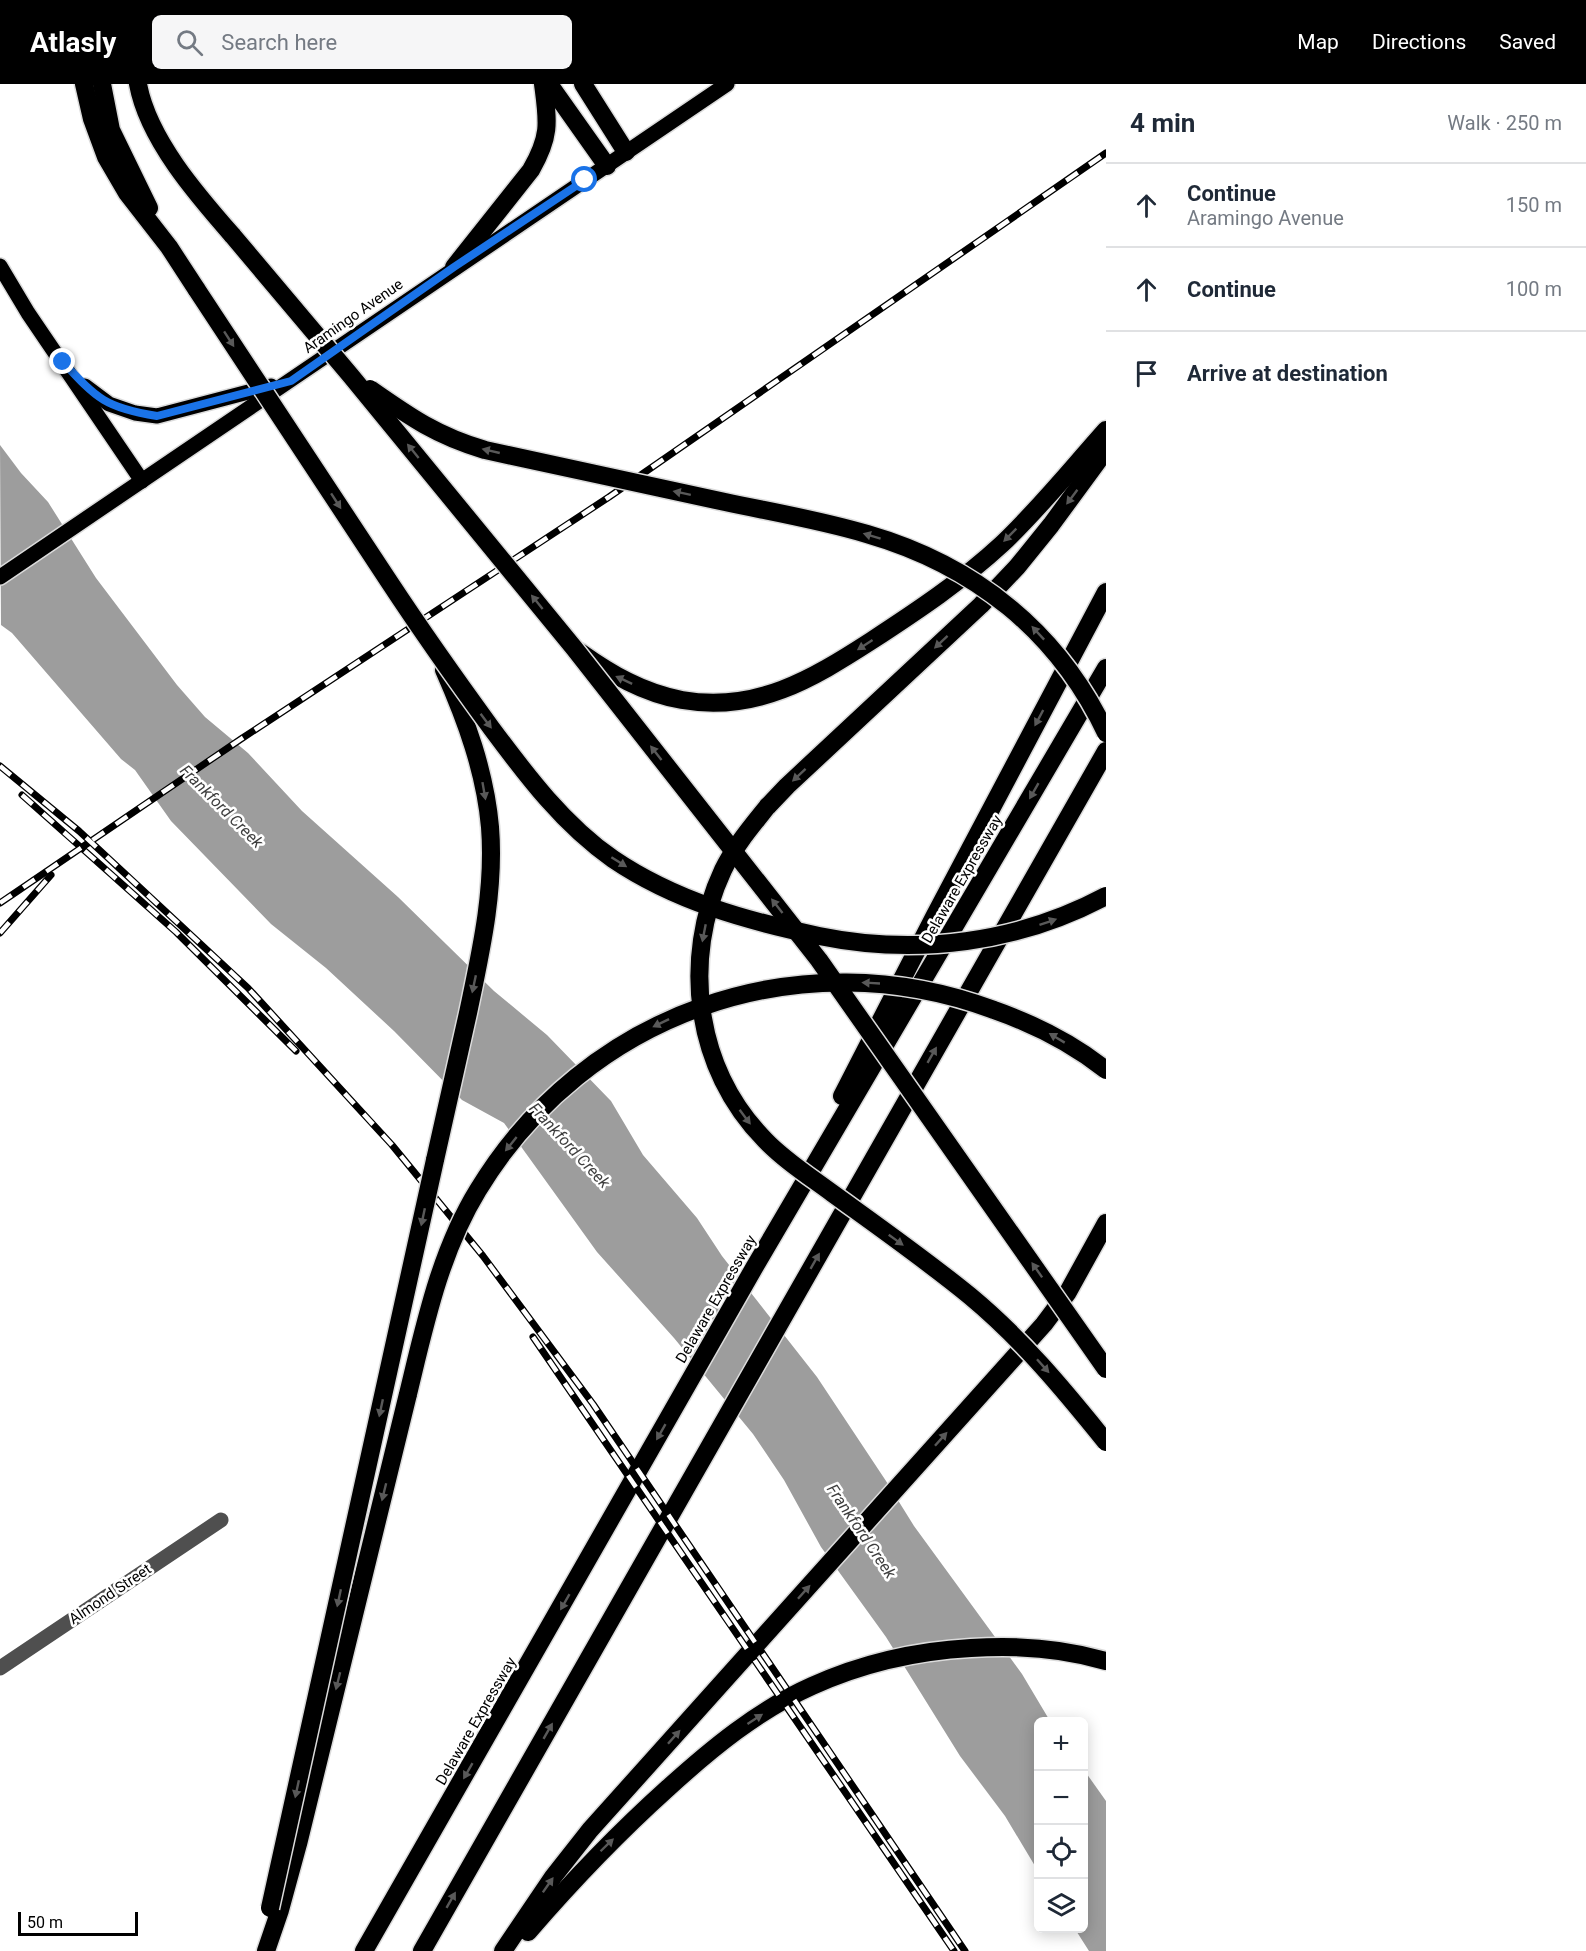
<!DOCTYPE html>
<html lang="en">
<head>
<meta charset="utf-8">
<style>
	body { margin:0; font-family:Roboto,sans-serif; background:#f6f6f7; color:#1f2937 }
	.controls { position:absolute; right:18px; bottom:18px; display:grid; overflow:hidden; border-radius:9px; box-shadow:0 3px 15px #0003 }
	.controls button { width:54px; height:54px; display:grid; place-items:center; padding:0; border:0; border-bottom:2px solid #e0e1e3; background:#fff; color:#1f2937; font:30px sans-serif }
	.scale { position:absolute; left:18px; bottom:15px; width:120px; box-sizing:border-box; padding-left:6px; border:3px solid #000; border-top:0; font-size:16px; line-height:21px; white-space:nowrap; color:#000; -webkit-text-stroke:4px #fff; paint-order:stroke }
	.stop { position:absolute; width:18px; height:18px; margin:-14px; border:4px solid #1a73e8; border-radius:50%; background:#fff }
	.stop.end { background:#1a73e8; border-color:#fff; box-shadow:0 2px 6px #0008 }
	.list { margin:0; padding:0; list-style:none }
	h2 { display:flex; justify-content:space-between; align-items:center; height:78px; margin:0; padding:0 24px; font-size:26px }
	h2 small { font-size:20px; font-weight:400; color:#747a83 }
	.list li { display:grid; grid-template-columns:39px 1fr auto; gap:18px; align-items:center; box-sizing:border-box; height:84px; padding:0 24px; border-top:2px solid #e0e1e3 }
	.list b { display:block; font-size:22px; white-space:nowrap }
	.list p { margin:0; font-size:20px; white-space:nowrap; color:#747a83 }
	.list em { font-size:20px; font-style:normal; color:#747a83 }
	.icon { flex:none; width:33px; height:33px; fill:none; stroke:currentColor; stroke-width:2; stroke-linecap:round; stroke-linejoin:round }
	.map { position:relative; flex:none; width:1106px; height:1867px; overflow:hidden }
	header { display:flex; align-items:center; gap:36px; box-sizing:border-box; height:84px; padding:0 30px; background:#000; color:#fff }
	header strong { font-size:28px }
	nav { display:flex; gap:33px; margin-inline-start:auto; font-size:21px }
	.search { width:420px; height:54px; background:#f6f6f7; display:flex; align-items:center; gap:15px; box-sizing:border-box; padding:0 21px; border-radius:9px; color:#747a83; font-size:22px }
	main { display:flex }
	aside { flex:1; background:#fff }
	.map>svg:first-child { display:block }
	.water { fill:#9d9d9d }
	.lines { fill:none; stroke-linecap:round; stroke-linejoin:round }
	.major-casing { stroke:#dbdbdb; stroke-width:18 }
	.highway-casing { stroke:#dbdbdb; stroke-width:21 }
	.minor { stroke:#4f4f4f; stroke-width:15 }
	.major { stroke:#000; stroke-width:15 }
	.highway { stroke:#000; stroke-width:18 }
	.rail-casing { stroke:#000; stroke-width:7 }
	.rail { stroke:#fff; stroke-width:4.5; stroke-dasharray:14; stroke-linecap:butt }
	.highway-bridge-casing { stroke:#dbdbdb; stroke-width:21; stroke-linecap:butt }
	.highway-bridge { stroke:#000; stroke-width:18 }
	.oneway { fill:#595959 }
	.route { stroke:#1a73e8; stroke-width:8 }
	.labels { text-anchor:middle; stroke-width:5; stroke-linejoin:round; paint-order:stroke }
	.street-label { font-size:15px; fill:#000; stroke:#fff }
	.water-label { font-size:16px; font-style:italic; fill:#3e3e3e; stroke:#fff }
</style>
</head>
<body>
<header>
<strong>Atlasly</strong>
<div class="search"><svg class="icon" aria-label="search" viewBox="0 0 24 24"><circle cx="10" cy="10" r="6"/><path d="M15 15l6 6"/></svg>Search here</div>
<nav><a>Map</a><a>Directions</a><a>Saved</a></nav>
</header>
<main>
<div class="map">
<svg width="1106" height="1867" viewBox="0 0 1106 1867">
	<rect width="100%" height="100%" fill="#fff"/>
	<!-- water -->
	<g class="water">
		<polygon points="0,361 21,389 48,418 96,494 177,601 205,633 248,669 302,727 398,813 494,907 547,951 611,1017 643,1071 697,1134 722,1172 817,1293 886,1397 914,1442 1022,1590 1050,1637 1038,1638 1038,1787 1005,1732 960,1672 886,1553 821,1463 784,1396 753,1350 674,1254 597,1168 504,1039 462,1016 394,947 326,884 271,840 171,737 135,686 121,675 12,549 1,541"/>
		<polygon points="1084,1686 1106,1717 1106,1867 1089,1867 1075,1845 1084,1844"/>
	</g>
	<g class="lines">
		<defs>
			<g id="major">
				<polyline points="0,182 28,229 142,397"/>
				<polyline points="85,302 109,320 135,329 157,332 271,302"/>
				<polyline points="0,493 727,0"/>
			</g>
			<g id="highway">
				<polyline points="84,0 92,35 106,73 127,109 169,163 197,206"/>
				<polyline points="102,0 111,46 149,124"/>
				<path d="M138 0C148 55 197 111 233 152"/>
				<polyline points="549,0 607,82"/>
				<polyline points="583,0 626,68"/>
				<path d="M454 183 531 86C551 51 548 38 543 0"/>
				<path d="M580 568C611 590 643 609 682 616 756 629 812 595 871 557 917 527 962 497 1002 460 1039 425 1072 384 1106 346"/>
				<polyline points="767,723 787,702 981,521 1017,483 1051,441 1106,366"/>
				<polyline points="842,1012 935,831 1106,508"/>
				<path d="M435 1076C446 1027 457 978 468 929 481 867 495 806 490 743 485 687 466 636 444 586"/>
				<path d="M528 1848C572 1797 618 1749 668 1704 711 1665 758 1626 812 1602 863 1579 916 1567 971 1564 1016 1561 1062 1564 1106 1577"/>
				<polyline points="266,1867 280,1826 298,1760 408,1310"/>
				<polyline points="364,1867 754,1184 1106,584"/>
				<polyline points="422,1867 1106,667"/>
				<polyline points="503,1867 553,1793 590,1746 1044,1240 1068,1208 1106,1139"/>
			</g>
		</defs>
		<!-- major casing -->
		<use href="#major" class="major-casing"/>
		<!-- highway casing -->
		<use href="#highway" class="highway-casing"/>
		<!-- minor -->
		<polyline class="minor" points="0,1584 221,1436"/>
		<!-- major -->
		<use href="#major" class="major"/>
		<!-- highway -->
		<use href="#highway" class="highway"/>
		<defs>
			<g id="rail">
				<polyline points="0,682 79,747 248,904 392,1061 483,1172 593,1320 965,1867"/>
				<polyline points="22,711 176,848 296,967"/>
				<polyline points="0,819 241,655 609,413 1106,69"/>
				<polyline points="0,849 51,791"/>
				<polyline points="533,1253 954,1867"/>
			</g>
		</defs>
		<!-- rail casing -->
		<use href="#rail" class="rail-casing"/>
		<!-- rail -->
		<use href="#rail" class="rail"/>
		<defs>
			<g id="highway-bridge">
				<polyline points="233,152 351,292 574,564 819,876 1106,1285"/>
				<path d="M197 206C261 303 325 401 390 499 423 549 457 597 492 645 527 692 564 741 613 775 675 817 747 837 819 852 917 872 1018 859 1106 812"/>
				<path d="M370 305C410 333 437 352 485 366 565 383 645 401 725 418 772 428 820 436 867 450 974 481 1058 547 1106 649"/>
				<path d="M767 723C751 743 734 763 723 786 681 876 695 985 765 1056 784 1076 809 1092 832 1109 879 1143 926 1176 970 1212 1022 1255 1064 1306 1106 1358"/>
				<path d="M408 1310C425 1240 440 1168 478 1106 585 929 800 853 994 926 1034 940 1073 960 1106 986"/>
				<polyline points="270,1824 435,1076"/>
			</g>
		</defs>
		<!-- highway-bridge casing -->
		<use href="#highway-bridge" class="highway-bridge-casing"/>
		<!-- highway-bridge -->
		<use href="#highway-bridge" class="highway-bridge"/>
	</g>
	<!-- one-way arrows -->
	<defs><path id="oneway-solid" d="M-6-.8H1V-3.2L6.5 0L1 3.2V.8H-6Z" transform="scale(1.5)"/></defs>
	<g class="oneway">
		<use href="#oneway-solid" transform="translate(229 255) rotate(57)"/>
		<use href="#oneway-solid" transform="translate(413 367) rotate(-129)"/>
		<use href="#oneway-solid" transform="translate(491 367) rotate(-167)"/>
		<use href="#oneway-solid" transform="translate(682 409) rotate(-168)"/>
		<use href="#oneway-solid" transform="translate(1072 413) rotate(127)"/>
		<use href="#oneway-solid" transform="translate(336 417) rotate(57)"/>
		<use href="#oneway-solid" transform="translate(1010 451) rotate(135)"/>
		<use href="#oneway-solid" transform="translate(872 452) rotate(-163)"/>
		<use href="#oneway-solid" transform="translate(537 518) rotate(-129)"/>
		<use href="#oneway-solid" transform="translate(1038 549) rotate(-133)"/>
		<use href="#oneway-solid" transform="translate(941 558) rotate(137)"/>
		<use href="#oneway-solid" transform="translate(865 561) rotate(147)"/>
		<use href="#oneway-solid" transform="translate(624 596) rotate(-155)"/>
		<use href="#oneway-solid" transform="translate(1039 634) rotate(118)"/>
		<use href="#oneway-solid" transform="translate(486 637) rotate(53)"/>
		<use href="#oneway-solid" transform="translate(656 669) rotate(-128)"/>
		<use href="#oneway-solid" transform="translate(799 691) rotate(137)"/>
		<use href="#oneway-solid" transform="translate(484 707) rotate(80)"/>
		<use href="#oneway-solid" transform="translate(1034 707) rotate(120)"/>
		<use href="#oneway-solid" transform="translate(619 778) rotate(32)"/>
		<use href="#oneway-solid" transform="translate(777 822) rotate(-128)"/>
		<use href="#oneway-solid" transform="translate(1048 838) rotate(-19)"/>
		<use href="#oneway-solid" transform="translate(704 849) rotate(101)"/>
		<use href="#oneway-solid" transform="translate(871 899) rotate(-177)"/>
		<use href="#oneway-solid" transform="translate(474 900) rotate(102)"/>
		<use href="#oneway-solid" transform="translate(661 939) rotate(154)"/>
		<use href="#oneway-solid" transform="translate(1057 954) rotate(-149)"/>
		<use href="#oneway-solid" transform="translate(932 971) rotate(-60)"/>
		<use href="#oneway-solid" transform="translate(745 1033) rotate(53)"/>
		<use href="#oneway-solid" transform="translate(511 1060) rotate(129)"/>
		<use href="#oneway-solid" transform="translate(423 1133) rotate(102)"/>
		<use href="#oneway-solid" transform="translate(896 1156) rotate(36)"/>
		<use href="#oneway-solid" transform="translate(815 1177) rotate(-60)"/>
		<use href="#oneway-solid" transform="translate(1037 1186) rotate(-125)"/>
		<use href="#oneway-solid" transform="translate(1043 1282) rotate(48)"/>
		<use href="#oneway-solid" transform="translate(381 1324) rotate(102)"/>
		<use href="#oneway-solid" transform="translate(661 1348) rotate(120)"/>
		<use href="#oneway-solid" transform="translate(941 1355) rotate(-48)"/>
		<use href="#oneway-solid" transform="translate(384 1408) rotate(104)"/>
		<use href="#oneway-solid" transform="translate(804 1508) rotate(-48)"/>
		<use href="#oneway-solid" transform="translate(339 1514) rotate(102)"/>
		<use href="#oneway-solid" transform="translate(565 1518) rotate(120)"/>
		<use href="#oneway-solid" transform="translate(338 1597) rotate(104)"/>
		<use href="#oneway-solid" transform="translate(755 1635) rotate(-33)"/>
		<use href="#oneway-solid" transform="translate(548 1647) rotate(-60)"/>
		<use href="#oneway-solid" transform="translate(674 1653) rotate(-48)"/>
		<use href="#oneway-solid" transform="translate(468 1687) rotate(120)"/>
		<use href="#oneway-solid" transform="translate(297 1705) rotate(102)"/>
		<use href="#oneway-solid" transform="translate(607 1761) rotate(-44)"/>
		<use href="#oneway-solid" transform="translate(548 1801) rotate(-55)"/>
		<use href="#oneway-solid" transform="translate(451 1816) rotate(-60)"/>
	</g>
	<g class="lines">
		<!-- route -->
		<path class="route" d="M63 278C97 315 106 324 157 332L291 297 454 183 585 96"/>
	</g>
	<g class="labels">
		<!-- street labels -->
		<g class="street-label">
			<text transform="translate(353 232) rotate(-35)" y="5">Aramingo Avenue</text>
			<text transform="translate(962 795) rotate(-60)" y="5">Delaware Expressway</text>
			<text transform="translate(716 1215) rotate(-60)" y="5">Delaware Expressway</text>
			<text transform="translate(110 1510) rotate(-34)" y="5">Almond Street</text>
			<text transform="translate(476 1637) rotate(-60)" y="5">Delaware Expressway</text>
		</g>
		<!-- water labels -->
		<g class="water-label">
			<text transform="translate(222 722) rotate(45)" y="6">Frankford Creek</text>
			<text transform="translate(570 1061) rotate(47)" y="6">Frankford Creek</text>
			<text transform="translate(862 1447) rotate(56)" y="6">Frankford Creek</text>
		</g>
	</g>
</svg>
<div class="controls">
<button>+</button>
<button>−</button>
<button><svg class="icon" aria-label="locate" viewBox="0 0 24 24"><circle cx="12" cy="12" r="6"/><path d="M12 2v4M12 18v4M2 12h4M18 12h4"/></svg></button>
<button><svg class="icon" aria-label="layers" viewBox="0 0 24 24"><path d="M12 4l9 5-9 5-9-5zM3 14l9 5 9-5"/></svg></button>
</div>
<div class="scale">50 m</div>
<div class="stop" style="left:585px;top:96px"></div>
<div class="stop end" style="left:63px;top:278px"></div>
</div>
<aside>
<h2>4 min<small>Walk · 250 m</small></h2>
<ul class="list">
<li><svg class="icon" aria-label="ahead" viewBox="0 0 24 24"><path d="M12 20V5M6 11l6-6 6 6"/></svg><div><b>Continue</b><p>Aramingo Avenue</p></div><em>150 m</em></li>
<li><svg class="icon" aria-label="ahead" viewBox="0 0 24 24"><path d="M12 20V5M6 11l6-6 6 6"/></svg><div><b>Continue</b></div><em>100 m</em></li>
<li><svg class="icon" aria-label="arrive" viewBox="0 0 24 24"><path d="M6 21V4h12l-3 4 3 4H6"/></svg><div><b>Arrive at destination</b></div></li>
</ul>
</aside>
</main>
</body>
</html>
